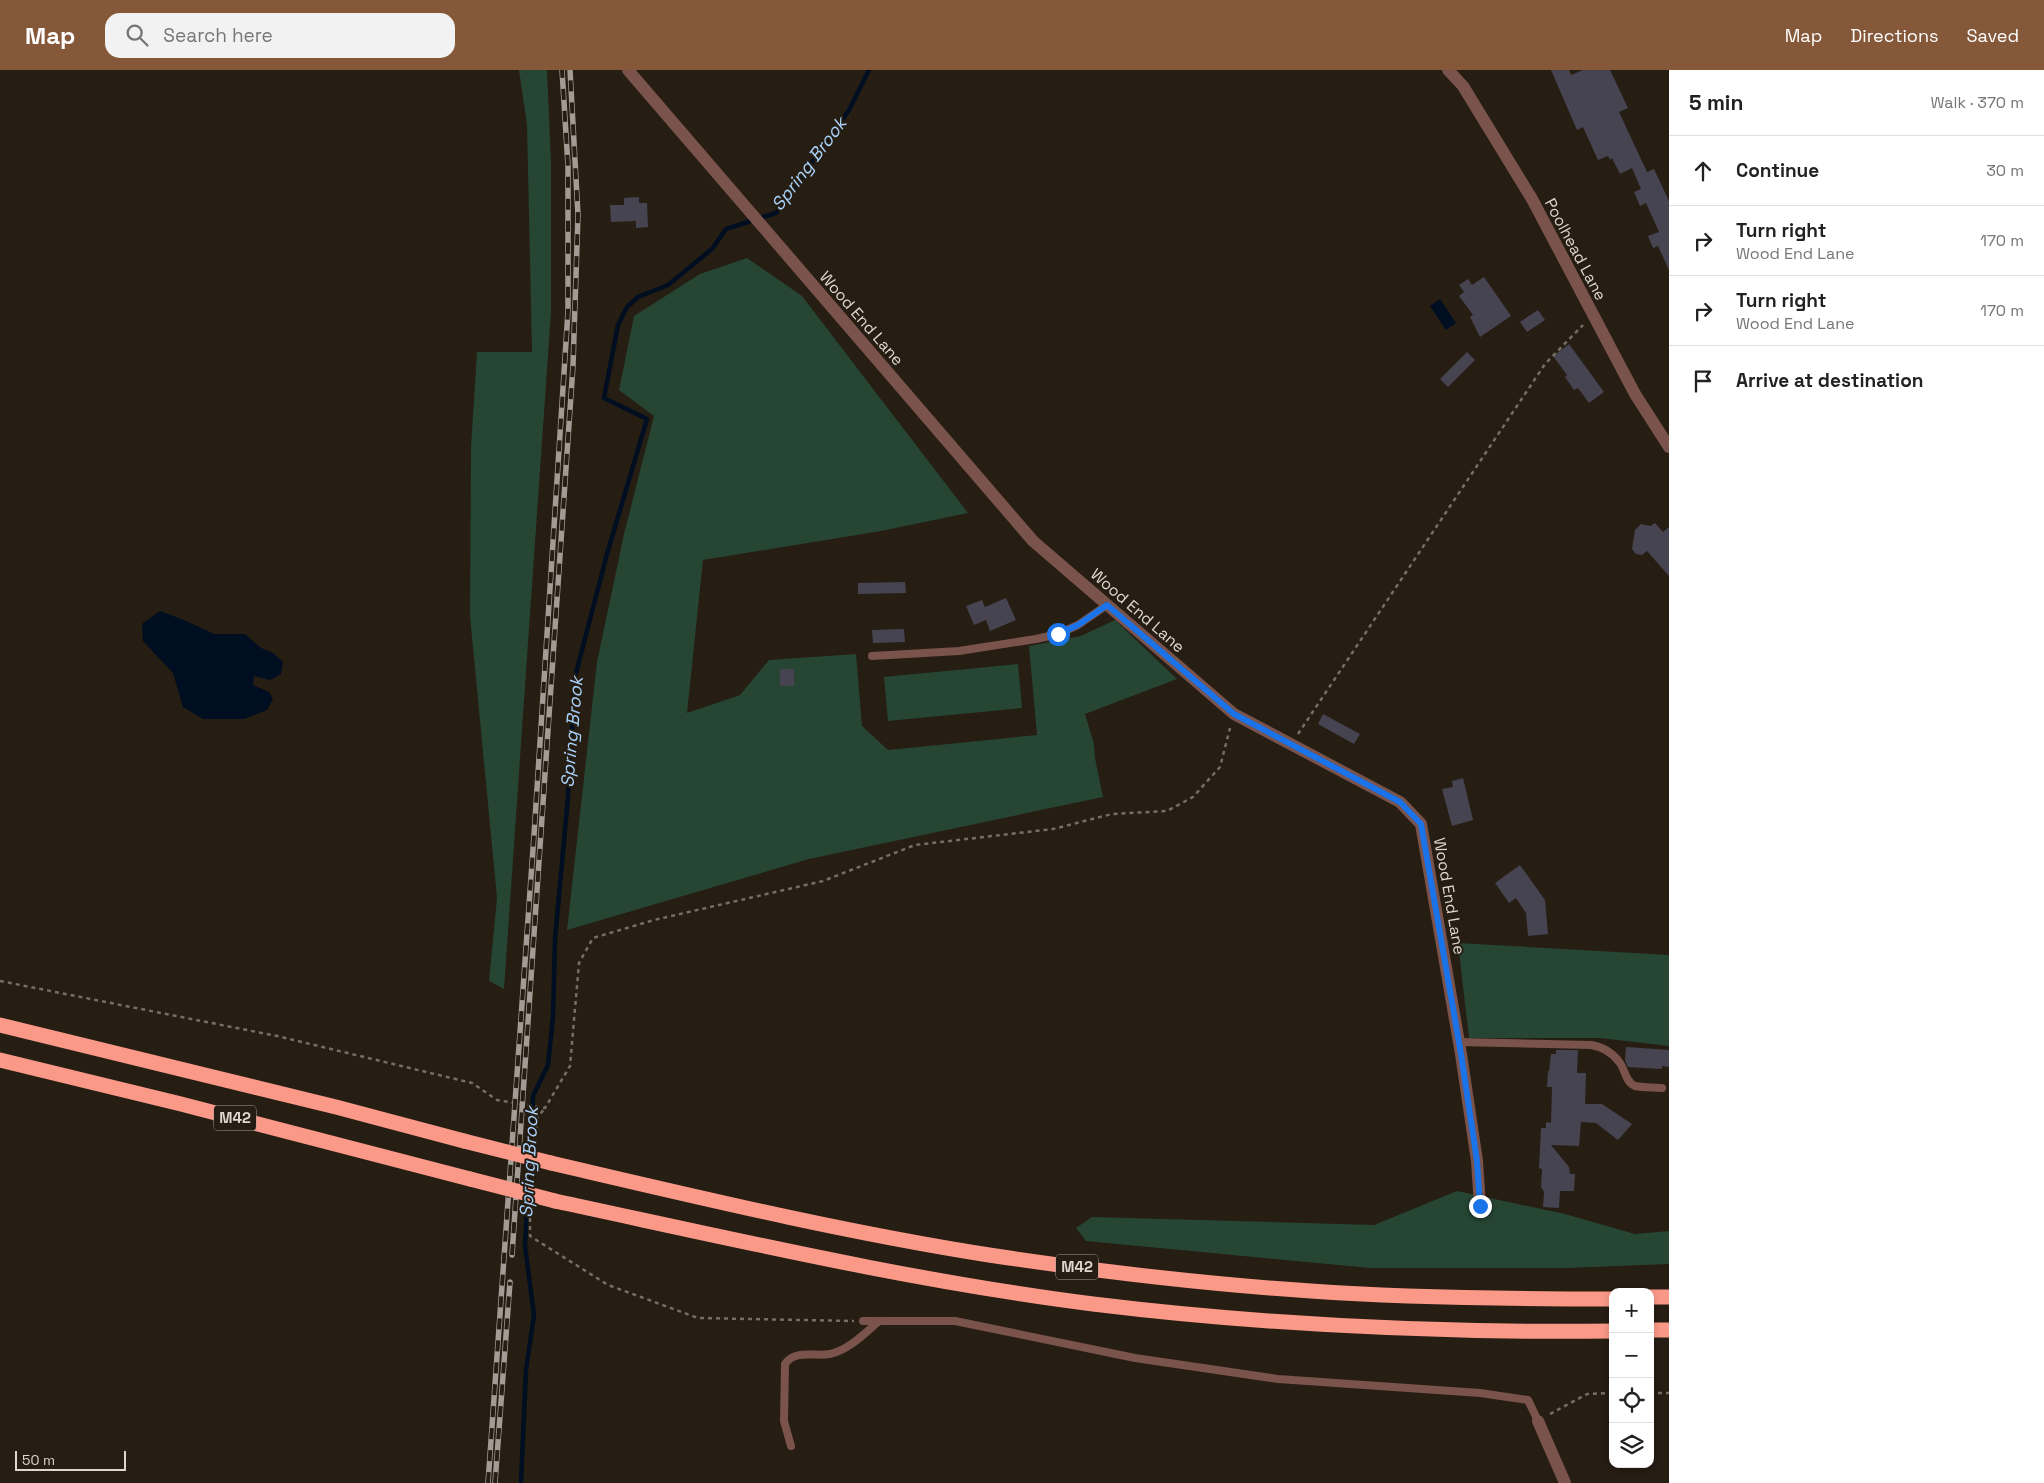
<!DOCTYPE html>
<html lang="en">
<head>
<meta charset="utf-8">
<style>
	body { margin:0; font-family:"Space Grotesk",sans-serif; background:#f2f2f2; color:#222 }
	.controls { position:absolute; right:15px; bottom:15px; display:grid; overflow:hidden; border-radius:10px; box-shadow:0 2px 8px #0003 }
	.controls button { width:45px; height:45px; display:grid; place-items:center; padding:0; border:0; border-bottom:1px solid #e0e0e0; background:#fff; color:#222; font:25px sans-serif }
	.scale { position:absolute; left:15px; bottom:12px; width:111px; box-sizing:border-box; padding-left:5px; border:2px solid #ddd7d0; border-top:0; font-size:14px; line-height:18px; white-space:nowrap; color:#ddd7d0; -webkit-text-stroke:4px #261d13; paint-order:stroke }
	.stop { position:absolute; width:15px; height:15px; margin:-11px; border:4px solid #1a73e8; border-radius:50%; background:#fff }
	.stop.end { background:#1a73e8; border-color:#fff; box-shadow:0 1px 5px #0008 }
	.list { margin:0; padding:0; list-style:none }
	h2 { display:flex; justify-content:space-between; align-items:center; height:65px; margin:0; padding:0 20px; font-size:21px }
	h2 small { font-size:16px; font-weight:400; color:#767676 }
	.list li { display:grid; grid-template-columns:32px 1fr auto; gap:15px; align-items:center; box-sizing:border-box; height:70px; padding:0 20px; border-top:1px solid #e0e0e0 }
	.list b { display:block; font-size:19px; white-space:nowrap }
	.list p { margin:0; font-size:16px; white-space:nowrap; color:#767676 }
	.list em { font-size:16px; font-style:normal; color:#767676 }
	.icon { flex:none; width:28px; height:28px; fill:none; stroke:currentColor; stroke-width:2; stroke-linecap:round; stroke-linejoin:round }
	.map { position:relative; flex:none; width:1669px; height:1413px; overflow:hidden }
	header { display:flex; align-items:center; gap:30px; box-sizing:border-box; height:70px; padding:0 25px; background:#85583a; color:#fff }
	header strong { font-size:24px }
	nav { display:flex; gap:28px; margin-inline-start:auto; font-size:18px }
	.search { width:350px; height:45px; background:#f2f2f2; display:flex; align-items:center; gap:12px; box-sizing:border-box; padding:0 18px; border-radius:15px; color:#767676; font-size:19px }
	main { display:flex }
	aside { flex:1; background:#fff }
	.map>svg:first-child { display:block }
	.green { fill:#264533 }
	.water { fill:#000e21 }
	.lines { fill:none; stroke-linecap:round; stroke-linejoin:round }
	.stream { stroke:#000e21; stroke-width:4.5 }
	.building { fill:#474452 }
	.path { stroke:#766f66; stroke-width:2.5; stroke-dasharray:4 4; stroke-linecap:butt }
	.service { stroke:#7a534c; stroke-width:8 }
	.minor { stroke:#7a534c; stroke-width:12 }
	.tertiary { stroke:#7a534c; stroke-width:12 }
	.motorway { stroke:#fb9988; stroke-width:15 }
	.rail-casing { stroke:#a39c94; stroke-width:5.5 }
	.rail { stroke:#261d13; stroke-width:4; stroke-dasharray:11; stroke-linecap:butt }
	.motorway-bridge { stroke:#fb9988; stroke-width:15 }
	.route { stroke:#1a73e8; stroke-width:6 }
	.labels { text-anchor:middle; stroke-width:4; stroke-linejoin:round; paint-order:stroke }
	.shield { fill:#261d13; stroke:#a69f97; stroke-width:1 }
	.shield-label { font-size:15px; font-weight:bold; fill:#ddd7d0 }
	.street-label { font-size:16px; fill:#ddd7d0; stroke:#261d13 }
	.water-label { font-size:18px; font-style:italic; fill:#a9d2fb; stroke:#261d13 }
</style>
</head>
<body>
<header>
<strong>Map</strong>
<div class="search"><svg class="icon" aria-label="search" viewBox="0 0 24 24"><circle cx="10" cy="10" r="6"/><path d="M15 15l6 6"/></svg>Search here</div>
<nav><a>Map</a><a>Directions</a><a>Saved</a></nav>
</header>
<main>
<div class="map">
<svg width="1669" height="1413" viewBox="0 0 1669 1413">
	<rect width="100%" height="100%" fill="#261d13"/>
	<!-- green -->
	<g class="green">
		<polygon points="519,0 547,0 551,92 551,242 504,919 489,911 497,828 470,546 471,377 477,282 532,282 527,55"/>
		<polygon points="747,188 802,226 968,443 881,461 703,490 687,643 740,625 769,590 856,584 862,656 888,680 1037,665 1029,576 1081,566 1115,550 1177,609 1085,644 1094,674 1095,688 1103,727 809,789 567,860 597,592 624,464 654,346 619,320 634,246 700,204"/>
		<polygon points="1018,594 1022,638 888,651 884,607"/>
		<polygon points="1458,873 1669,885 1669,976 1600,968 1469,968"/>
		<polygon points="1457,1121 1565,1144 1635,1164 1669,1161 1669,1194 1567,1198 1370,1198 1086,1171 1076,1158 1092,1147 1374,1155"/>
	</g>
	<!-- water -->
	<g class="water">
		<polygon points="1440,229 1456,253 1446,260 1430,236"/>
		<polygon points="160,541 184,550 214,564 245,564 261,578 273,583 283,592 281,604 270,610 254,606 253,615 269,622 273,629 267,640 244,649 203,649 183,637 173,603 143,571 142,554"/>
	</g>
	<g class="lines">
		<!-- stream -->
		<polyline class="stream" points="521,1413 526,1300 534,1245 525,1176 533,1026 548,995 553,947 555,869 568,727 575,607 607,484 647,349 604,328 618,255 627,237 638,227 668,215 712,179 726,159 776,143 849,40 869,0"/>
	</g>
	<!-- building -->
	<g class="building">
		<polygon points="1551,0 1569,0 1571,5 1583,0 1610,0 1628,38 1619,42 1647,102 1654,99 1669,131 1669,200 1658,176 1653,178 1648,166 1659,162 1646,133 1640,136 1634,122 1641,119 1632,98 1620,104 1612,88 1610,90 1608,86 1598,90 1583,57 1577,60"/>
		<polygon points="639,127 639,133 647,133 648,157 636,158 636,151 611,152 610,135 624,135 624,128"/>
		<polygon points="1484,207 1511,246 1480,267 1470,247 1473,245 1459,226 1464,222 1459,215 1468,209 1472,215"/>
		<polygon points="1538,240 1545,250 1527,262 1520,252"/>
		<polygon points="1569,274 1604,322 1589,333 1578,318 1574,320 1565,307 1567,305 1553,286"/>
		<polygon points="1467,282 1475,290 1448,317 1440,309"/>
		<polygon points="1655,453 1663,462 1669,457 1669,506 1647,481 1642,485 1636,484 1632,479 1635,460 1641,454 1651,456"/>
		<polygon points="905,512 906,523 858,524 858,513"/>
		<polygon points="1006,528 1016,550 990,561 986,550 974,555 966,536 982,530 985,537"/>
		<polygon points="904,559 905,572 873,573 872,560"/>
		<rect x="780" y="599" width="14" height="17"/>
		<polygon points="1323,644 1360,664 1354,674 1318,654"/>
		<polygon points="1463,708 1473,750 1452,756 1442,719 1453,717 1452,711"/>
		<polygon points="1520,795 1545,830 1548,864 1528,866 1526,843 1516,828 1509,833 1495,813"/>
		<polygon points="1626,977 1669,980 1669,997 1662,996 1662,999 1628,997 1625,990"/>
		<polygon points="1556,980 1578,980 1577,1003 1586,1003 1585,1034 1602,1034 1632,1054 1618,1070 1596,1053 1581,1052 1579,1076 1551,1075 1569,1097 1570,1104 1575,1104 1574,1121 1560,1121 1559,1138 1543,1137 1544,1122 1541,1117 1542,1099 1539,1098 1541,1058 1546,1058 1546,1052 1551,1053 1552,1017 1547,1017 1548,1001 1549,1001 1551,984 1556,984"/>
	</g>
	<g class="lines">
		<!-- path -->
		<g class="path">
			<polyline points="1298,664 1545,294 1583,255"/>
			<polyline points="0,911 277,966 472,1013 497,1030 545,1038 570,996 579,893 593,868 654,850 823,811 915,775 1053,759 1112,744 1167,741 1193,727 1220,697 1230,658"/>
			<polyline points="535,1074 537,1048 545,1038"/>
			<polyline points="530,1140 530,1166 608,1215 698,1248 854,1251"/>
			<polyline points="1650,1323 1669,1323"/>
			<polyline points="1550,1344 1587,1324 1613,1323"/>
		</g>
		<!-- service -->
		<g class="service">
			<polyline points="872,586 959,581 1036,569 1058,564 1078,555 1107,535"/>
			<path d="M1459 972 1591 975C1603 977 1613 983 1620 993 1625 1000 1626 1013 1635 1016 1643 1018 1654 1017 1662 1018"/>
			<polyline points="863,1251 955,1251 1135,1288 1278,1309 1480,1323 1528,1330 1538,1351"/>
			<path d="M791 1376 784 1351 785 1294C795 1279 815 1287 830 1284 849 1280 865 1263 879 1251"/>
		</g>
		<!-- minor -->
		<g class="minor">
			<polyline points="628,0 1033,471 1234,644 1400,732 1421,754 1461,984 1477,1091 1480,1136"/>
			<polyline points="1538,1351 1565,1413"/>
		</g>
		<!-- tertiary -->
		<polyline class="tertiary" points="1448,0 1463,16 1532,129 1635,324 1669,377"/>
		<!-- motorway -->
		<g class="motorway">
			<polyline points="0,955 336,1037 464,1071"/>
			<polyline points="0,990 181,1034 470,1109"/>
			<path d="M551 1093C697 1127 842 1162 989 1185 1096 1201 1203 1214 1311 1221 1411 1228 1512 1229 1613 1229"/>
			<path d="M555 1131C733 1169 911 1211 1093 1234 1265 1255 1439 1263 1613 1261"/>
			<polyline points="1650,1227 1669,1227"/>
			<polyline points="1650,1260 1669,1260"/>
		</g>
		<defs>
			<g id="rail">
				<polyline points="512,1185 573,296 578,145 570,0"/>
				<polyline points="488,1413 534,765 568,241 568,96 562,0"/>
				<polyline points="495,1413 510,1212"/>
			</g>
		</defs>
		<!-- rail casing -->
		<use href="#rail" class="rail-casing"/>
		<!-- rail -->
		<use href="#rail" class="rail"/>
		<!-- motorway-bridge -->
		<g class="motorway-bridge">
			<polyline points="464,1071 551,1093"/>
			<polyline points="470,1109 555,1131"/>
		</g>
	</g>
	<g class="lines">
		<!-- route -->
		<polyline class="route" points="1058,564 1078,555 1107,535 1234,644 1400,732 1421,754 1461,984 1477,1091 1480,1136"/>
	</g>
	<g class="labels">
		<!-- shield labels -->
		<g class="shield">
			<rect x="214" y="1035.5" width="42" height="25" rx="4"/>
			<rect x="1056" y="1184.5" width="42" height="25" rx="4"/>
		</g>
		<g class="shield-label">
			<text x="235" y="1053">M42</text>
			<text x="1077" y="1202">M42</text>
		</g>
		<!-- street labels -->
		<g class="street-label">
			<text transform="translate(1576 179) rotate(62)" y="6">Poolhead Lane</text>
			<text transform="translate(862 248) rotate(49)" y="6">Wood End Lane</text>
			<text transform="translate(1138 540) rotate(41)" y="6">Wood End Lane</text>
			<text transform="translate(1450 826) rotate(80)" y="6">Wood End Lane</text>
		</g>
		<!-- water labels -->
		<g class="water-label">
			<text transform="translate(809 94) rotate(-53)" y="6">Spring Brook</text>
			<text transform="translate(572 662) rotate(-85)" y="6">Spring Brook</text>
			<text transform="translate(529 1092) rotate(-87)" y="6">Spring Brook</text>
		</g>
	</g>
</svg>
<div class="controls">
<button>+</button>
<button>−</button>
<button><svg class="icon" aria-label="locate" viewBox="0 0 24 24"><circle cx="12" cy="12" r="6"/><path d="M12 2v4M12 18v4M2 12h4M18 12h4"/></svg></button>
<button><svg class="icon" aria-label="layers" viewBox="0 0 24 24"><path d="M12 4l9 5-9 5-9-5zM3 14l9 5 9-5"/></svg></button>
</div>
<div class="scale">50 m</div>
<div class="stop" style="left:1058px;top:564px"></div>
<div class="stop end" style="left:1480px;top:1136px"></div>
</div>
<aside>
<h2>5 min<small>Walk · 370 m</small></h2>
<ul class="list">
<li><svg class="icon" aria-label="ahead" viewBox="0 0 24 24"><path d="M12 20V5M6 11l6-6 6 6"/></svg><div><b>Continue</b></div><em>30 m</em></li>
<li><svg class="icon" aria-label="right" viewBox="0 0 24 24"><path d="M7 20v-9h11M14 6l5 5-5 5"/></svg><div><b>Turn right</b><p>Wood End Lane</p></div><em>170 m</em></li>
<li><svg class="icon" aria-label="right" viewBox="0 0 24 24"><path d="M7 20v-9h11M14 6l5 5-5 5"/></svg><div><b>Turn right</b><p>Wood End Lane</p></div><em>170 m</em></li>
<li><svg class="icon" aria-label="arrive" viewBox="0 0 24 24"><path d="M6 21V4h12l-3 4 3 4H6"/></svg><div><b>Arrive at destination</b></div></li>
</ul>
</aside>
</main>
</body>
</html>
